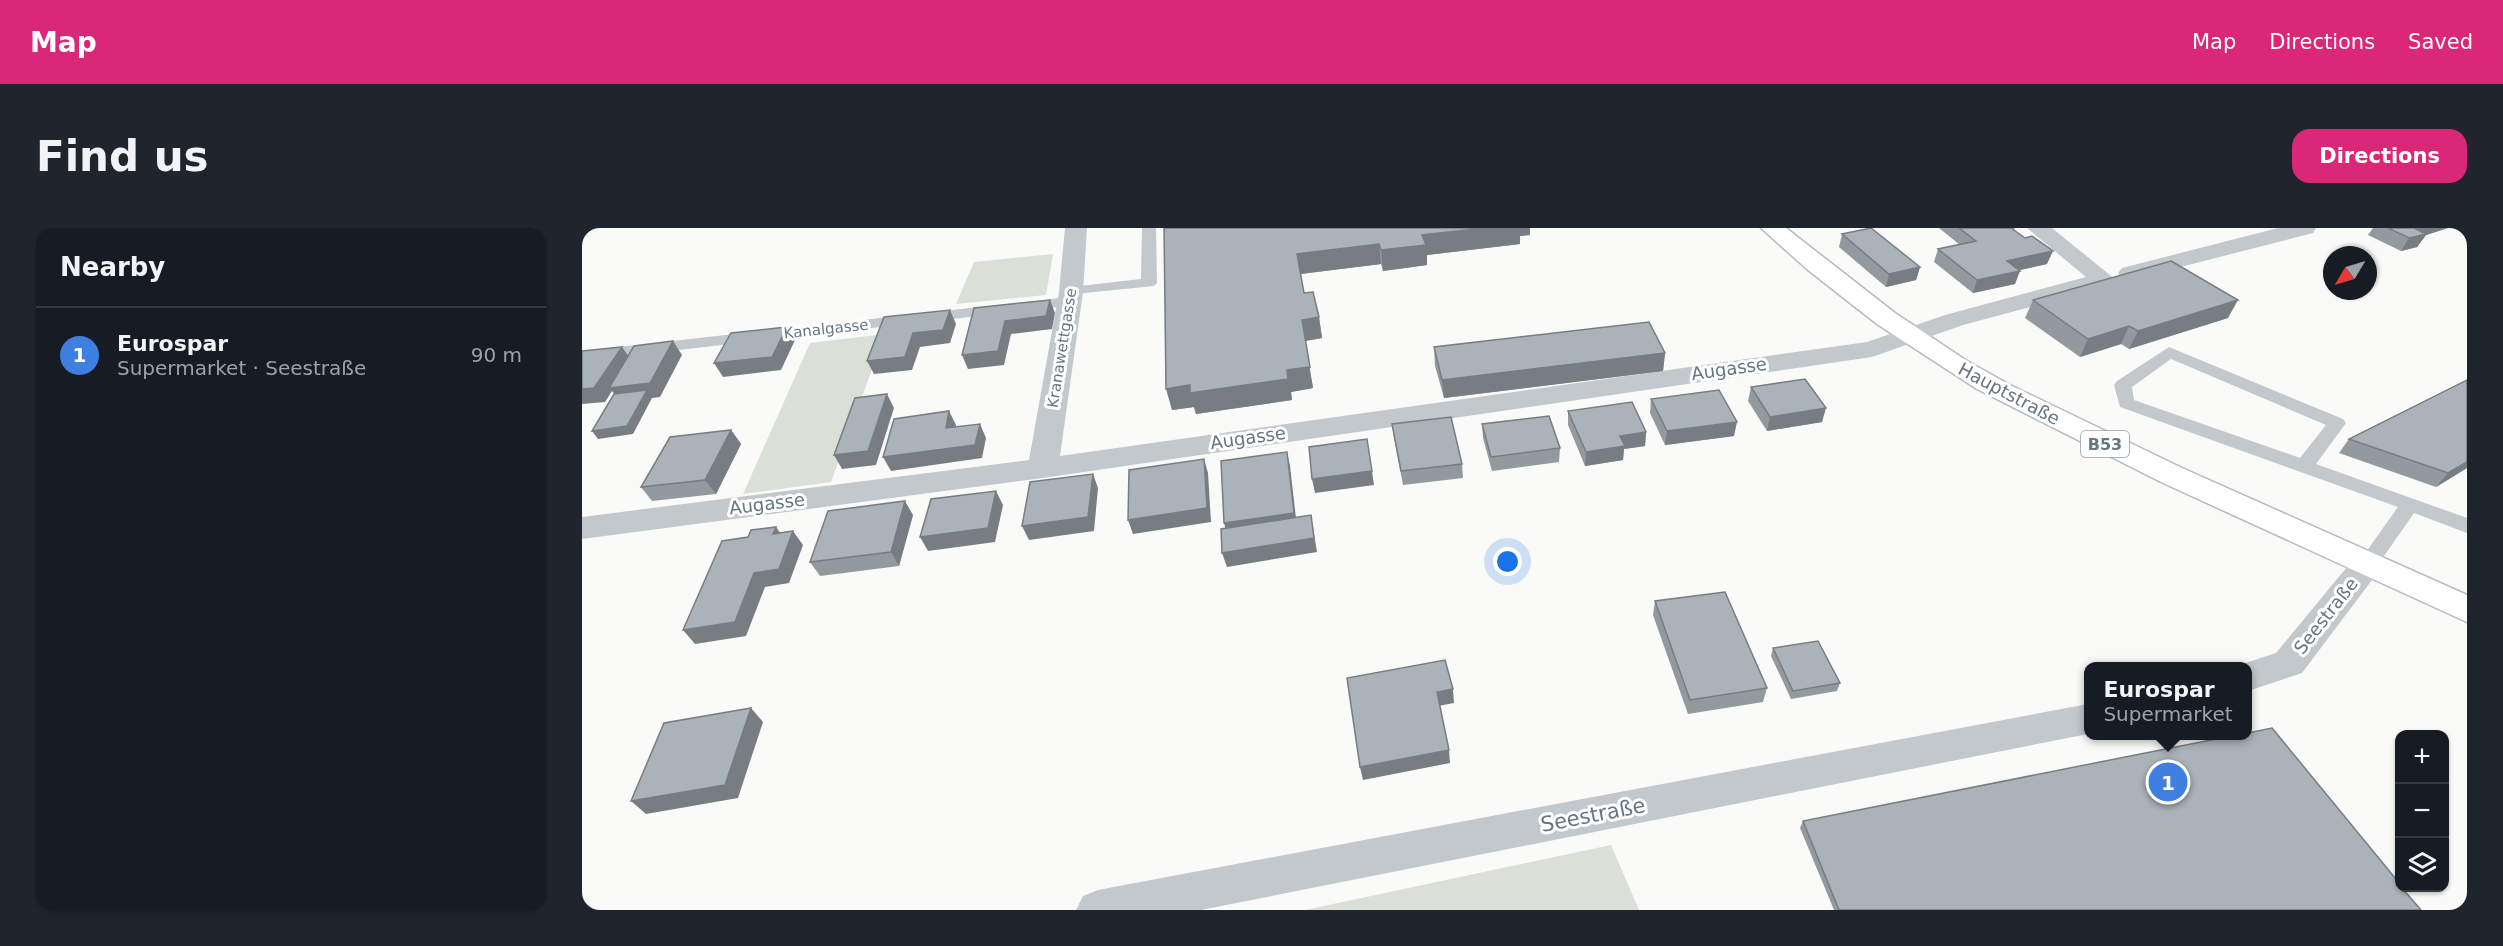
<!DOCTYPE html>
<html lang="en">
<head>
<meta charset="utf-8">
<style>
	body { margin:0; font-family:"DejaVu Sans",sans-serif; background:#20242c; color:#f1f3f6 }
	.controls { position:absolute; right:18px; bottom:18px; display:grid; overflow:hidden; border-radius:12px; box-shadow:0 2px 4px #0004 }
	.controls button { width:54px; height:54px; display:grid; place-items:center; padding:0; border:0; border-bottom:2px solid #363941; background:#171b24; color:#f1f3f6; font:30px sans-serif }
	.compass { position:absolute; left:1741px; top:18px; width:54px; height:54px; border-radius:50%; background:#171b24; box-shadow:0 2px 4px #0004; rotate:232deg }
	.you { position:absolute; left:926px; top:334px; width:21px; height:21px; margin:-15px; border:4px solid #fff; border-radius:50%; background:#1a73e8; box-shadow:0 0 0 9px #1a73e833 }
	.badge { display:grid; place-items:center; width:39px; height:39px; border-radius:50%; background:#db2777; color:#fff; font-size:20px; font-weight:700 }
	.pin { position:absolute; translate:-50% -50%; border:3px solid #fff; box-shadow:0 2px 6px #0006 }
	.popup { position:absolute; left:1502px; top:434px; width:168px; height:78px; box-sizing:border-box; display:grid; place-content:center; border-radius:12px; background:#171b24; filter:drop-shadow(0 2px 4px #0005); font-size:20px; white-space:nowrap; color:#9ea1a6 }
	.popup b { font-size:22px; color:#f1f3f6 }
	.popup::after { content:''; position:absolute; left:50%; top:100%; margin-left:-12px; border:12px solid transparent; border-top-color:#171b24 }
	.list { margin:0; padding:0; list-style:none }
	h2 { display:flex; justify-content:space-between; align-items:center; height:78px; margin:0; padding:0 24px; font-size:26px }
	h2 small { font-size:20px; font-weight:400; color:#9ea1a6 }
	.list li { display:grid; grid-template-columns:39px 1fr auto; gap:18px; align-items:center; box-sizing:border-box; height:96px; padding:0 24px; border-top:2px solid #363941 }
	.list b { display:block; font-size:22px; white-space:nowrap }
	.list p { margin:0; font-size:20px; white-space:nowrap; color:#9ea1a6 }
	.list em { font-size:20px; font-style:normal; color:#9ea1a6 }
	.icon { flex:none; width:33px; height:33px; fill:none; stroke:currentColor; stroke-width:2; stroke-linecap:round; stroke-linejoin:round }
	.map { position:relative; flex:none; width:1885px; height:682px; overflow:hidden; border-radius:18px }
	header { display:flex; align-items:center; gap:36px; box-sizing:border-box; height:84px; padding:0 30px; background:#db2777; color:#fff }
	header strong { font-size:28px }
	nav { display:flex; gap:33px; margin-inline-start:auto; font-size:21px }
	.intro { display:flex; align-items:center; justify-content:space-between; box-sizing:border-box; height:144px; padding:0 36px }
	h1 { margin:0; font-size:42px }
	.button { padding:15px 27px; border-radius:18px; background:#db2777; color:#fff; font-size:21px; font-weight:700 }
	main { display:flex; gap:36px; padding:0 36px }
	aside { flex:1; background:#171b24; border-radius:18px; box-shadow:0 2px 4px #0004 }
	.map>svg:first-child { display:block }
	.green { fill:#dadfd7 }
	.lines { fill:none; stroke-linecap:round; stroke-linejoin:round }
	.primary-casing { stroke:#b5babe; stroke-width:3 }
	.service { fill:#c3c8cc; fill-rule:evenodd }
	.minor { fill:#c3c8cc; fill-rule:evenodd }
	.primary { fill:#fff; fill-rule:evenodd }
	.wall { fill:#929a9f }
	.shaded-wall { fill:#777d82 }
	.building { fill:#aab3b9; stroke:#777d82; stroke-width:1.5 }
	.labels { text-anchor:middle; stroke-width:6; stroke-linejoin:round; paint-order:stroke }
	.far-street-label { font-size:15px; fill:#657683; stroke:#fff }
	.shield { fill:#fff; stroke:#939fa8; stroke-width:1.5 }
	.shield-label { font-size:16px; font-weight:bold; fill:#657683 }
	.street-label { font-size:18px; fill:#657683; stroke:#fff }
	.near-street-label { font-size:21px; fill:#657683; stroke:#fff }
</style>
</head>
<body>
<header>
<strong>Map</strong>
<nav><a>Map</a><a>Directions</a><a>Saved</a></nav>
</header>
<div class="intro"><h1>Find us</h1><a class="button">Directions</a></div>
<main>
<aside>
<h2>Nearby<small></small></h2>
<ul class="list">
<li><span class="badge" style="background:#3f7fe0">1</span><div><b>Eurospar</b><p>Supermarket · Seestraße</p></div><em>90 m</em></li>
</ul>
</aside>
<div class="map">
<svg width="1885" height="682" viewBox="0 0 1885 682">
	<rect width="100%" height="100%" fill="#fafaf8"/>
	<!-- green -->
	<g class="green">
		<polygon points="471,26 464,67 374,76 392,34"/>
		<polygon points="303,106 249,254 161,266 228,115"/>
		<polygon points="1029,617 1057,682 723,682"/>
	</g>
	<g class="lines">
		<defs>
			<polygon id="primary" points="1179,0 1204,0 1313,85 1385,133 1428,157 1600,240 1885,367 1885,394 1579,254 1395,161 1295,96 1226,42"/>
		</defs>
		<!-- primary casing -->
		<use href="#primary" class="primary-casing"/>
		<!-- service -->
		<g class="service">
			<polygon points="560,0 574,0 575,55 572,58 483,67 481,64 483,61 489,59 559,51"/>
			<polygon points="487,69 493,71 495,74 493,77 0,133 0,123"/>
			<path d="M1587 119 1761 191 1764 195 1734 236 1885 290V305L1832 285 1793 341 1786 343 1779 341 1776 336 1779 331 1816 279 1538 179 1532 157 1535 153ZM1589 131 1744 197 1718 230 1552 172 1550 159Z"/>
		</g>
		<!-- minor -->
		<g class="minor">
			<polygon points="483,0 505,0 501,64 478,228 1285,114 1363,87 1504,49 1445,0 1470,0 1534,52 1531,57 1381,97 1290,129 461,250 0,311 0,289 447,232 477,64"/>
			<polygon points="1696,0 1734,0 1731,5 1548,52 1540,50 1536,45 1540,40"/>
			<polygon points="1786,324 1798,328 1802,336 1720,445 1666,463 1666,438 1654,438 1694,425 1774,328"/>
			<polygon points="1506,476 1506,506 619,682 494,682 501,668 516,662"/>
		</g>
		<!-- primary -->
		<use href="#primary" class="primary"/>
	</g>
	<!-- wall -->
	<g class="wall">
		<polygon points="582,0 948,7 938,8 938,16 845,27 845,37 801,43 799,36 719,46 722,65 737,89 740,110 723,113 731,160 709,164 710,172 614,186 612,179 590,182"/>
		<polygon points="1357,0 1433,0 1432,2 1465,36 1437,42 1433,56 1391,65 1352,34 1356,21 1378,17"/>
		<polygon points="1791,0 1866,0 1844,7 1835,19 1819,23 1786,7"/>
		<polygon points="1877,0 1885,0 1885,4"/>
		<polygon points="1260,6 1338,39 1334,52 1304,59 1257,19"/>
		<polygon points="1451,72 1646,90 1547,121 1539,116 1498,129 1443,90"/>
		<polygon points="852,119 1083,125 1081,143 862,170 853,138"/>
		<polygon points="1885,152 1885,240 1854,259 1757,225 1767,211"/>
		<polygon points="1169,159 1240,194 1185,203 1166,173"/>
		<polygon points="1069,171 1152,208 1083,217 1068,185"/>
		<polygon points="986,183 1064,204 1063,218 1042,221 1041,232 1003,238 986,197"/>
		<polygon points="810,196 880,236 881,250 821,257 812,210"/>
		<polygon points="900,196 978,220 977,234 910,243 901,210"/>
		<polygon points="149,202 159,216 134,266 70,273 59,259"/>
		<polygon points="331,287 317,338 238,348 228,334"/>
		<polygon points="1073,373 1185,460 1181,474 1106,486 1071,387"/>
		<polygon points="1191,420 1258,455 1255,463 1209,471 1189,428"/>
		<polygon points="1221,593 1839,682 1252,682 1218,600"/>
	</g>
	<!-- shaded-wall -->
	<g class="shaded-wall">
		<polygon points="903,0 948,0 948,7 938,8 938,16 845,27 845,37 801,43 799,22 840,7"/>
		<polygon points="1831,0 1866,0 1844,7 1835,19 1819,23 1827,10"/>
		<polygon points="797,16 799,36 718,46 715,26"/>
		<polygon points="1471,23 1465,36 1420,46 1425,33"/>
		<polygon points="1338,39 1334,52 1304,59 1307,46"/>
		<polygon points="1438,43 1433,56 1391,65 1395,52"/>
		<polygon points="468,72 473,85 470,101 429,106 422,137 386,141 380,127 423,93"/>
		<polygon points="1656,72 1646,90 1547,121 1556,103"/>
		<polygon points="368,82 374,96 368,115 338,119 330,142 292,146 285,133"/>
		<polygon points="737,89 740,110 723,113 731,160 709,164 710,172 614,186 612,179 590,182 584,161 720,92"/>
		<polygon points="1547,98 1539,116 1498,129 1506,111"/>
		<polygon points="205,99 213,112 199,142 141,149 132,135"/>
		<polygon points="91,113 100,127 78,169 70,170 51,206 16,211 10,203 38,174 30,163 23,174 0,176 0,161 40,119 50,133"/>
		<polygon points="1083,125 1081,143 862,170 860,152"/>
		<polygon points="305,166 312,180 294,237 260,241 252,227"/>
		<polygon points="1244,180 1240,194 1185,203 1188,189"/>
		<polygon points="367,183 374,197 371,214 364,200"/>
		<polygon points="1155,194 1152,208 1083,217 1085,203"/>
		<polygon points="398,196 404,210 400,230 309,243 301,229"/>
		<polygon points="149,202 159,216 134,266 123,252"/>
		<polygon points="1064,204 1063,218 1042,221 1041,232 1003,238 1004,224 1038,208"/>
		<polygon points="705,224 708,238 715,299 646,309 642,295"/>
		<polygon points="622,231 626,245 629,294 551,306 546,292"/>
		<polygon points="1885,234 1885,240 1854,259 1866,245"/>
		<polygon points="790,243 792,257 733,265 730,251"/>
		<polygon points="511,246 516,260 512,303 447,312 440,298"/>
		<polygon points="414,263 421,277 413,314 346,323 338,309"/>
		<polygon points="323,273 331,287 317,338 309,324"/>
		<polygon points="729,287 735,324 645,339 640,325"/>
		<polygon points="194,299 204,313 191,306"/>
		<polygon points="211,303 221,317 207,355 183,359 164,408 113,416 101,402 172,345"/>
		<polygon points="871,461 872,475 856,478 855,464"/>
		<polygon points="169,480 181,494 156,570 64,586 49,573"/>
		<polygon points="867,522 868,535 781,552 778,539"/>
	</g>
	<!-- building -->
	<g class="building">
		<polygon points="582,0 903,0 840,7 844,17 799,22 797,16 715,26 722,65 731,64 737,89 720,92 728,139 705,142 706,151 608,165 608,157 584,161"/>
		<polygon points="1289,0 1338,39 1307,46 1260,6"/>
		<polygon points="1377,0 1429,0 1443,10 1450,8 1471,23 1425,33 1438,43 1395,52 1356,21 1394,13"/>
		<polygon points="1806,0 1832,0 1844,6 1827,10"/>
		<polygon points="1589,33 1656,72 1556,103 1547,98 1506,111 1451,72"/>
		<polygon points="468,72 464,88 423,93 416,123 380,127 392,80"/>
		<polygon points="368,82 361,102 331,105 323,129 285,133 302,89"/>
		<polygon points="1067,94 1083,125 860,152 852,119"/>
		<polygon points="205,99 190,129 132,135 149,105"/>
		<polygon points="91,113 68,155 27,160 52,118"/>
		<polygon points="40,119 12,160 0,161 0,123"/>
		<polygon points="1223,151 1244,180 1188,189 1169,159"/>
		<polygon points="1885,152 1885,234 1866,245 1767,211"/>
		<polygon points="65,162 45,198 10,203 32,166"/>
		<polygon points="1137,162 1155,194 1085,203 1069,171"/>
		<polygon points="305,166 286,223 252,227 273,170"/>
		<polygon points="1050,174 1064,204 1038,208 1043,218 1004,224 986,183"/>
		<polygon points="367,183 364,200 398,196 393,217 301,229 312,191"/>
		<polygon points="967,188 978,220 909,229 900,196"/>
		<polygon points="869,189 880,236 819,243 810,196"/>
		<polygon points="149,202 123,252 59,259 88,209"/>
		<polygon points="785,211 790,243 730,251 727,219"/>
		<polygon points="705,224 712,285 642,295 639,233"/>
		<polygon points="622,231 625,280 546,292 547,242"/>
		<polygon points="511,246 506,289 440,298 448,254"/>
		<polygon points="414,263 406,300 338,309 349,271"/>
		<polygon points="323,273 309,324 228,334 246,283"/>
		<polygon points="729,287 732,310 640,325 639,301"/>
		<polygon points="194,299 191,306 211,303 197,341 172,345 153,394 101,402 140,313 166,309 169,302"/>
		<polygon points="1143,364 1185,460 1108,472 1073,373"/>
		<polygon points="1236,413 1258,455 1211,463 1191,420"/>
		<polygon points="863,432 871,461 855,464 867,522 778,539 765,450"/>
		<polygon points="169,480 143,557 49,573 82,495"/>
		<polygon points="1690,500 1818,656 1818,660 1820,660 1839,682 1257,682 1221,593 1654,507 1665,507 1665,505"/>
	</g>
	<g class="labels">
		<!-- far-street labels -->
		<g class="far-street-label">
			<text transform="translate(244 101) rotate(-6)" y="5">Kanalgasse</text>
			<text transform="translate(480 120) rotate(-81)" y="5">Kranawettgasse</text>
		</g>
		<!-- shield labels -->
		<rect class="shield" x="1499" y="203" width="48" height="26" rx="4.5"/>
		<g class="shield-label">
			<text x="1523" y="222">B53</text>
		</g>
		<!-- street labels -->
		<g class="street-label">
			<text transform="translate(1147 141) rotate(-8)" y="6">Augasse</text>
			<text transform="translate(1427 166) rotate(28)" y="6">Hauptstraße</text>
			<text transform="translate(666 210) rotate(-8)" y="6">Augasse</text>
			<text transform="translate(185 276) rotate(-7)" y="6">Augasse</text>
			<text transform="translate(1744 388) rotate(-52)" y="6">Seestraße</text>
		</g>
		<!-- near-street labels -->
		<g class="near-street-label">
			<text transform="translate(1011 587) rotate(-11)" y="7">Seestraße</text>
		</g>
	</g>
</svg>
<div class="controls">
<button>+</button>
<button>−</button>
<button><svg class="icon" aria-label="layers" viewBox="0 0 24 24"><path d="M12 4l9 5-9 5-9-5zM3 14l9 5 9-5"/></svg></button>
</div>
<svg class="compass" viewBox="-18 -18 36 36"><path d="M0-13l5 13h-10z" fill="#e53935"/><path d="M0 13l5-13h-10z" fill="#9ea1a6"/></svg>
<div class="you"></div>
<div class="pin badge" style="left:1586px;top:554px;background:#3f7fe0">1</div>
<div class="popup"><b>Eurospar</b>Supermarket</div>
</div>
</main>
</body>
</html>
